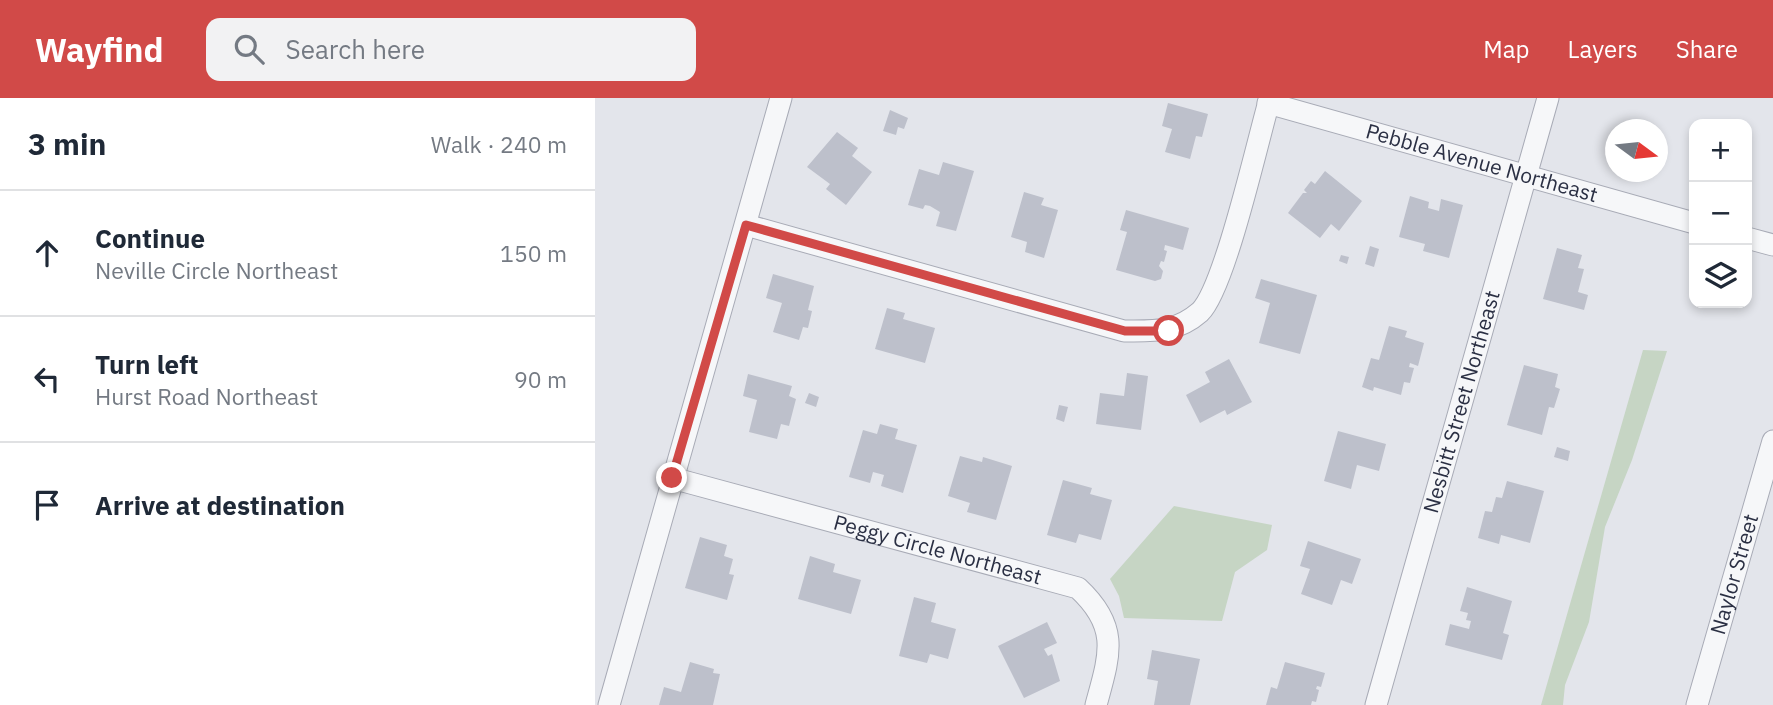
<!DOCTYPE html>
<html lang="en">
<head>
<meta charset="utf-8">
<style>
	body { margin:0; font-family:"IBM Plex Sans",sans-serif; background:#f2f2f3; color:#1f2937 }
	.controls { position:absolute; right:21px; top:21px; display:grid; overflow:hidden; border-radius:14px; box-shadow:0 4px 10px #0003 }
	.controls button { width:63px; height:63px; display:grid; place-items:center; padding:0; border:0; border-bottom:2px solid #e0e1e3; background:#fff; color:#1f2937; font:35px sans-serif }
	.compass { position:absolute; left:1010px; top:21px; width:63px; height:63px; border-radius:50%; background:#fff; box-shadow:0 4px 10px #0003; rotate:105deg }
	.stop { position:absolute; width:21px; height:21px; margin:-16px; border:5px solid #d14a48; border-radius:50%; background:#fff }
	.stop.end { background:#d14a48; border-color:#fff; box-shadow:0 2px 7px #0008 }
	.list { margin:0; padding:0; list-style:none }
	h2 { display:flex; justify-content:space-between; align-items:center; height:91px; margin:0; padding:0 28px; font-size:30px }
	h2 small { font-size:23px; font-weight:400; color:#747a83 }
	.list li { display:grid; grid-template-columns:46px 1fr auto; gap:21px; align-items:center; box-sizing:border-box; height:126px; padding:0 28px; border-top:2px solid #e0e1e3 }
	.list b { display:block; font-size:26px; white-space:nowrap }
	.list p { margin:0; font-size:23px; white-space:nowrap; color:#747a83 }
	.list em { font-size:23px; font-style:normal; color:#747a83 }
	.icon { flex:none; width:38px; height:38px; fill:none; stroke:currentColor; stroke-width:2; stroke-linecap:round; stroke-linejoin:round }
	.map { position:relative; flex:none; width:1178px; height:607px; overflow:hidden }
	header { display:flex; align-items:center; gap:42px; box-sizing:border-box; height:98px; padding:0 35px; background:#d14a48; color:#fff }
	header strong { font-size:33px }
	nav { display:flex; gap:38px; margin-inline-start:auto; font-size:24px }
	.search { width:490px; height:63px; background:#f2f2f3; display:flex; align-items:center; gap:18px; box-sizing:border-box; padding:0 24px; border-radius:14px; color:#747a83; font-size:26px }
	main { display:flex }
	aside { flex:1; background:#fff }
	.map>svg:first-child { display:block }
	.green { fill:#c6d5c4 }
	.building { fill:#bdc0cb }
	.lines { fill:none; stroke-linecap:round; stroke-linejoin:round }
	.street-casing { stroke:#a8abb6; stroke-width:23 }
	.street { stroke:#f6f7f9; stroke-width:21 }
	.route { stroke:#d14a48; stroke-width:9 }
	.labels { text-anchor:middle; stroke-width:5; stroke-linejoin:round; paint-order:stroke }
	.street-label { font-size:21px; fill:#2b3044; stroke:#f3f5f9 }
</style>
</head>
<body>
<header>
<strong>Wayfind</strong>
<div class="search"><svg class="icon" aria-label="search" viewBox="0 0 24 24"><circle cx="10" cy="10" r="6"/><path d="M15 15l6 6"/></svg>Search here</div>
<nav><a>Map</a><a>Layers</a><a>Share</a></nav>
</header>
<main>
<aside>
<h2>3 min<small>Walk · 240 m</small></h2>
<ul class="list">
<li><svg class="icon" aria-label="ahead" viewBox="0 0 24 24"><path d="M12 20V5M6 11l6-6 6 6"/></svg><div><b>Continue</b><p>Neville Circle Northeast</p></div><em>150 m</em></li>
<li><svg class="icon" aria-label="left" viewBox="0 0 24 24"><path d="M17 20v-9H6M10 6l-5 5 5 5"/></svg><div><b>Turn left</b><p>Hurst Road Northeast</p></div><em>90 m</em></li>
<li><svg class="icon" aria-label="arrive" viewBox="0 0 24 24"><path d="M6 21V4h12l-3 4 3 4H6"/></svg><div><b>Arrive at destination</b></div></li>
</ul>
</aside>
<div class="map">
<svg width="1178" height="607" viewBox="0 0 1178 607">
	<rect width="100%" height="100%" fill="#e3e5eb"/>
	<!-- green -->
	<g class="green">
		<polygon points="1048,252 1072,253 1037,362 1010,429 994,524 970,587 968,607 946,607"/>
		<polygon points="579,408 677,427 672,452 640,474 627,523 529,520 524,498 515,481"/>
	</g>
	<!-- building -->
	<g class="building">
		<polygon points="573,5 613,16 607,39 601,38 595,61 570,54 577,31 567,28"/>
		<polygon points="295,12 313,20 309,31 303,29 301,37 288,33"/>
		<polygon points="242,34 263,50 257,58 277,74 251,107 231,91 235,86 212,69"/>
		<polygon points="348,64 379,73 361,133 341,128 345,114 335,108 330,107 328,111 313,107 324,71 344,77"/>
		<polygon points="730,73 767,103 744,133 736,126 725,140 693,115 708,95 712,95 709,92 716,83 720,86"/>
		<polygon points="429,94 449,100 446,107 463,112 449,160 430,154 432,144 416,139"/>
		<polygon points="815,98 834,104 833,110 844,113 846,101 868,107 854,160 828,153 830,146 804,139"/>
		<polygon points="531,112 594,130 588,152 570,147 569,152 572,153 569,164 566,163 564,168 568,173 566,181 560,183 521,172 532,134 525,132"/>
		<polygon points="775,148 784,151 779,169 770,166"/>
		<polygon points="962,150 987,157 983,170 989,171 983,194 993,197 989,212 948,201"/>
		<polygon points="746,157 754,159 752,166 744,163"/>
		<polygon points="178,176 219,188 213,212 217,213 213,230 208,229 204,242 178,234 187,205 171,200"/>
		<polygon points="666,181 722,197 705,256 664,245 675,205 660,200"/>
		<polygon points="292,210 310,215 308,221 340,230 330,265 280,251"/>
		<polygon points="794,228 812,233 810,239 829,245 823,268 815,265 814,269 819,270 815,285 809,284 806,297 779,289 778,293 767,289 776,260 784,262"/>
		<polygon points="634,261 657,304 632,317 630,312 605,325 591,297 615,284 610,274"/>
		<polygon points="929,267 963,276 960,289 965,291 959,310 954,309 947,337 912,327"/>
		<polygon points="532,275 553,278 546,332 501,326 505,295 529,298"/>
		<polygon points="153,276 197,288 194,298 201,301 194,328 186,326 182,341 154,334 162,302 148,298"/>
		<polygon points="214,295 224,299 221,309 210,305"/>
		<polygon points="464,307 473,309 469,324 461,321"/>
		<polygon points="285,326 303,331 300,341 322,347 308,395 286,388 289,377 278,374 275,385 254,379 268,332 282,336"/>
		<polygon points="743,333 791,346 784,373 762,367 756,391 729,383"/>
		<polygon points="962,349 975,353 973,363 959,359"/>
		<polygon points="365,358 387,364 388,359 417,368 401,422 372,414 375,405 353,398"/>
		<polygon points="468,382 497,390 495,396 517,402 506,442 484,436 481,445 452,437"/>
		<polygon points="912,383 949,393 935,445 906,437 904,446 883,440 890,413 897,414 901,399 907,400"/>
		<polygon points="105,439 132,447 129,458 138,461 134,476 139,477 132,502 90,490"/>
		<polygon points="713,443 766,461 757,486 746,482 737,507 706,496 715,471 705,468"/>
		<polygon points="215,458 240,466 238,474 266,482 256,516 203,501"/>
		<polygon points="872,489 917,503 908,535 914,537 907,562 850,547 855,526 874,531 876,523 871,522 873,515 865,513"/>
		<polygon points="319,499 341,505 336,524 361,531 353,561 335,556 332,565 304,558"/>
		<polygon points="452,524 462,545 449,551 453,558 457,556 465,583 429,600 403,548"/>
		<polygon points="557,552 605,561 595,607 559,607 563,583 552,581"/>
		<polygon points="95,564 119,571 118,575 125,576 118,607 64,607 69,589 86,594"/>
		<polygon points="690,564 730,575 726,589 722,588 721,591 724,592 721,604 717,603 716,607 671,607 676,589 682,591"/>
	</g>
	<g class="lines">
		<defs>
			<g id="street">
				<path id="s1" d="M673 5 1099 125"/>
				<path d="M151 127 529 233C559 233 581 235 605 214 630 190 663 41 675 0"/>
				<polyline points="1152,140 1178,147"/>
				<path id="s2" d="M77 380 483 490C525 529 515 556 501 607"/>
				<polyline points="14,607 186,0"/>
				<path id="s3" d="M781 607 953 0"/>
				<path id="s4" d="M1102 607 1178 343"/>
			</g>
		</defs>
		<!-- street casing -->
		<use href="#street" class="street-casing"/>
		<!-- street -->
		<use href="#street" class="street"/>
	</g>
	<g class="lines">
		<!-- route -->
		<polyline class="route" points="77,380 151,127 530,233 574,233"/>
	</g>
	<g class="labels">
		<!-- street labels -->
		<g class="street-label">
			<text dy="7" stroke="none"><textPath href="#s1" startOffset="222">Pebble Avenue Northeast</textPath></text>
			<text dy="7" stroke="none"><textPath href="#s3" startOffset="315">Nesbitt Street Northeast</textPath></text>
			<text dy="7" stroke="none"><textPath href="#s2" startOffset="275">Peggy Circle Northeast</textPath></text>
			<text dy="7" stroke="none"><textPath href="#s4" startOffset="136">Naylor Street</textPath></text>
		</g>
	</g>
</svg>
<div class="controls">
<button>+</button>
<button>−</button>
<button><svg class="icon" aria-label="layers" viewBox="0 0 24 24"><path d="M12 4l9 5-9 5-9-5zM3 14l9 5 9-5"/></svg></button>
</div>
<svg class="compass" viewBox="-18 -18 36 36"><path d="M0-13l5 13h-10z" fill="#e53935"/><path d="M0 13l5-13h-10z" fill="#747a83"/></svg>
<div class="stop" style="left:574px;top:233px"></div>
<div class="stop end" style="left:77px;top:380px"></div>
</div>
</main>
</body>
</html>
